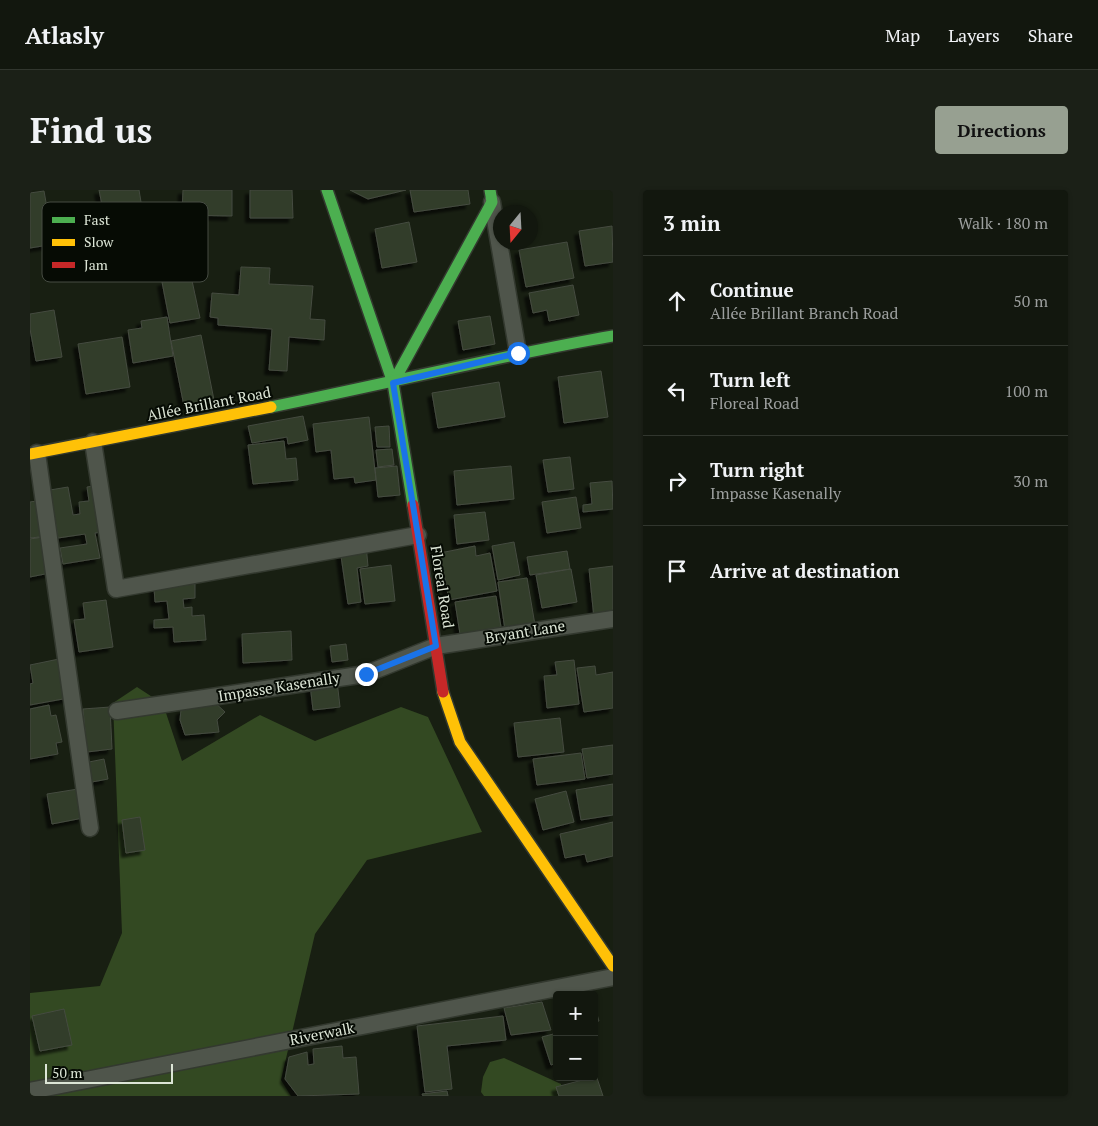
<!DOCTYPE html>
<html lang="en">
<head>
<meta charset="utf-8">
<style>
	body { margin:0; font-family:"PT Serif",serif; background:#1b2017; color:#f1f3f6 }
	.controls { position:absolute; right:15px; bottom:15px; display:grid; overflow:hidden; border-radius:5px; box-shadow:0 1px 4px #0004 }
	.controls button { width:45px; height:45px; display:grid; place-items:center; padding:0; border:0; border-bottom:1px solid #31362e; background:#12170e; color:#f1f3f6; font:25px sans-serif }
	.compass { position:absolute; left:463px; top:15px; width:45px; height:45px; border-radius:50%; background:#12170e; box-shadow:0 1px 4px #0004; rotate:198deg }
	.scale { position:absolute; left:15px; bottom:12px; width:128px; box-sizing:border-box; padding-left:5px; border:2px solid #dce5d6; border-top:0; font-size:14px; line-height:18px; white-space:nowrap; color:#dce5d6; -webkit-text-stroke:4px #060b04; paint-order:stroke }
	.stop { position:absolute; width:15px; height:15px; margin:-11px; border:4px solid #1a73e8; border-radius:50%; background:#fff }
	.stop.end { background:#1a73e8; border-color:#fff; box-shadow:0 1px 5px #0008 }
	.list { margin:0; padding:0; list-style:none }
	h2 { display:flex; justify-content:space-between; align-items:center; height:65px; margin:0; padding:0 20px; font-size:21px }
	h2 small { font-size:16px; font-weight:400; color:#9c9f9e }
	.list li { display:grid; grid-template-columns:32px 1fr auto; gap:15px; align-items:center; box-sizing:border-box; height:90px; padding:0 20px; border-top:1px solid #31362e }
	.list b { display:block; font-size:19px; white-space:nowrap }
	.list p { margin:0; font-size:16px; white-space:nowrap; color:#9c9f9e }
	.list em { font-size:16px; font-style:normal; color:#9c9f9e }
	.icon { flex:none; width:28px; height:28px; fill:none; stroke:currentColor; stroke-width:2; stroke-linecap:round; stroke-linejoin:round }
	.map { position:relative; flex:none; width:583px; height:906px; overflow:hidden; border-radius:5px }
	header { display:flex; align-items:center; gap:30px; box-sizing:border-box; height:70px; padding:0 25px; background:#12170e; border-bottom:1px solid #31362e }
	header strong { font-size:24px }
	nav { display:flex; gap:28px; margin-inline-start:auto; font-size:18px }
	.intro { display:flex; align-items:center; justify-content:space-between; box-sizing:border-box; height:120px; padding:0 30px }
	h1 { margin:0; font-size:35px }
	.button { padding:12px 22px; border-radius:5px; background:#97a091; color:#111; font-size:18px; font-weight:700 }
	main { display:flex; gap:30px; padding:0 30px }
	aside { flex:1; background:#12170e; border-radius:5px; box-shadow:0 1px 4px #0004 }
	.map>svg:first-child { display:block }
	.green { fill:#334922 }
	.building { fill:#313c29; stroke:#454b40; filter:url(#shadow) }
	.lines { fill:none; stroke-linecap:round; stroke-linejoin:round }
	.street-casing { stroke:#33392f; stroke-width:19 }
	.fast-casing { stroke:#33392f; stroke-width:14 }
	.slow-casing { stroke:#33392f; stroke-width:14 }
	.jam-casing { stroke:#33392f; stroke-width:14 }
	.street { stroke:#4f554b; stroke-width:16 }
	.fast { stroke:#4caf50; stroke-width:11 }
	.slow { stroke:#ffc107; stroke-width:11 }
	.jam { stroke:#c62828; stroke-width:11 }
	.route { stroke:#1a73e8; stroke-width:6 }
	.labels { text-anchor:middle; stroke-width:4; stroke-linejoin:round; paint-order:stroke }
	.street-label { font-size:15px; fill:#dce5d6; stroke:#060b04 }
	.key { fill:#060b04; stroke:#464c43; stroke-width:1 }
	.key-label { font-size:14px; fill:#dce5d6 }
</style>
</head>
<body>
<header>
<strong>Atlasly</strong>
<nav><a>Map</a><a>Layers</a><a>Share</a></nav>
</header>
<div class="intro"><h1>Find us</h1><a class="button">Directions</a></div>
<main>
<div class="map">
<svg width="583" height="906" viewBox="0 0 583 906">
	<defs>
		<filter id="shadow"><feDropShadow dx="-4.5" dy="4.5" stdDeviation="1" flood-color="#0009"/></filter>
	</defs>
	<rect width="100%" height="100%" fill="#181f12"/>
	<!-- green -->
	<g class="green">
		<polygon points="107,497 133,514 152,571 230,525 285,551 371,517 398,527 452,642 337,670 285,744 251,890 261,906 0,906 0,803 70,796 92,743 83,513"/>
		<polygon points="474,868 531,894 532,906 454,906 451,902 453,887 460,872"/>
	</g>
	<!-- building -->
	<g class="building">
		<polygon points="69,0 109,0 112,18 74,25"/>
		<polygon points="153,0 202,0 202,26 152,25"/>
		<polygon points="220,0 262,0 263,28 220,28"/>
		<polygon points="376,0 338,9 320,0"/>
		<polygon points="380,0 438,0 440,14 384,22"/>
		<polygon points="14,1 19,29 33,27 37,52 0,58 0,3"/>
		<polygon points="379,32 387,72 352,78 345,39"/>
		<polygon points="582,36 583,72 555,76 549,41"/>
		<polygon points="537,52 544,88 496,97 489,60"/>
		<polygon points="211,77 240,78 239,94 283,96 280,129 295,130 294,150 259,147 257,181 239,180 242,139 188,135 188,128 180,127 182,103 209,105"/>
		<polygon points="161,86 170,128 140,133 132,92"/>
		<polygon points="543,95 549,125 519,131 517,120 503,123 499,103"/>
		<polygon points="24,120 32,167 6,171 0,139 0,124"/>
		<polygon points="460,126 465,154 433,160 428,131"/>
		<polygon points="137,127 143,166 103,173 98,140 112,138 111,131"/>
		<polygon points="171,145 184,210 154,216 141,151"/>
		<polygon points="92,147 100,197 56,204 48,154"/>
		<polygon points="571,181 578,227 534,233 528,187"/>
		<polygon points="469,192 475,227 408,238 402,203"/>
		<polygon points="273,226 278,250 258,254 257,247 222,253 218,236"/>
		<polygon points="339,227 346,290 325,293 324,287 304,289 301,260 286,262 283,234"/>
		<polygon points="359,236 360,257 347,257 345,237"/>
		<polygon points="254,251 256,269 266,268 268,290 223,294 218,255"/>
		<polygon points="362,259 364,275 348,277 346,260"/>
		<polygon points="540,267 544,299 518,302 513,270"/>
		<polygon points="367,276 370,305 348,307 345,278"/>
		<polygon points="481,276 484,309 427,315 424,281"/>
		<polygon points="582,291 583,319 553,322 553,315 562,314 560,293"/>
		<polygon points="70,295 78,341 65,343 70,368 33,374 30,358 57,354 55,344 28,348 20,300 38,297 43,325 50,324 49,312 59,311 57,297"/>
		<polygon points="546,307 551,338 517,343 512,312"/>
		<polygon points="13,310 18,346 0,348 0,312"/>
		<polygon points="455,322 459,350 427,354 424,325"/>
		<polygon points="13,347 20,383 0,387 0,349"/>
		<polygon points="484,352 490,385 468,390 462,356"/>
		<polygon points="336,355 338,376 327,378 331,412 318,414 310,359"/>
		<polygon points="445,356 446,366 460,363 467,401 419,410 410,363"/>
		<polygon points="537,361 540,379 500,385 497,367"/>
		<polygon points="361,375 365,411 335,414 330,379"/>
		<polygon points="583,376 583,426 564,428 559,379"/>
		<polygon points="541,379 547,412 512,418 506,385"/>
		<polygon points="497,388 505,435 475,440 468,392"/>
		<polygon points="165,394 165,408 153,409 154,418 162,417 162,426 174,425 176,450 144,452 143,437 124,438 124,430 139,429 137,411 125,412 124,397"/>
		<polygon points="466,406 471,437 430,444 425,412"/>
		<polygon points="76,410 83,457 49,462 44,430 55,429 53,413"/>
		<polygon points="261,441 262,470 213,473 212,444"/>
		<polygon points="316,454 318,470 302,472 300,456"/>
		<polygon points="29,469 44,507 0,515 0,494 3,493 0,475"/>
		<polygon points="544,470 549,514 517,518 514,486 527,485 525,472"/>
		<polygon points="565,476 566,485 583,482 583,518 554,522 547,478"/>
		<polygon points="307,491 310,517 283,520 280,494"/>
		<polygon points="182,510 195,522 187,530 189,542 155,545 150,530 151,520 176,516"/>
		<polygon points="19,515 21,526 26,525 32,552 26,553 28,564 0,569 0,519"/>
		<polygon points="80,517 82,559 57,562 53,519"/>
		<polygon points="530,528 534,562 488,567 484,533"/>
		<polygon points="583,555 583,584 557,588 552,559"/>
		<polygon points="551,563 555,589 507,595 503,569"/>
		<polygon points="74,569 78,589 62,592 59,572"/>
		<polygon points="583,594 583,625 551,630 546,600"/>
		<polygon points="48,599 53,628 22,634 17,604"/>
		<polygon points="536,601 544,632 513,640 505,609"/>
		<polygon points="110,627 115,660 96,663 92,630"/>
		<polygon points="583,632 583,666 557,672 555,664 535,668 530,644"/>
		<polygon points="512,812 521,840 481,845 474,818"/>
		<polygon points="564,814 569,831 564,832"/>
		<polygon points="34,819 42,855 10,861 2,826"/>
		<polygon points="473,826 476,850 417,856 422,899 395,902 387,836"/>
		<polygon points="527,843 527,873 521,875 512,847"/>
		<polygon points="312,856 313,868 326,867 329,904 268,906 255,889 259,867 277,862 278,875 284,874 283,859"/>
		<polygon points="564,885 566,885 573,906 529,906 526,897 564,887"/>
		<polygon points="417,901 418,906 393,906 392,904"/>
	</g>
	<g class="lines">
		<defs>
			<g id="street">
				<polyline points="462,12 488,163"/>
				<polyline points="63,252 86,399 388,345"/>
				<polyline points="7,263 60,638"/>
				<polyline points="87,521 336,484 406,456 583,429"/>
				<polyline points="0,901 583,787"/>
			</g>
			<g id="fast">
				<polyline points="297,0 363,193 383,315"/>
				<polyline points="363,193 462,12 460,0"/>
				<path d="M241 217C356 194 468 166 583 146"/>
			</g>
			<g id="slow">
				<polyline points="0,264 241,217"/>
				<polyline points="413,502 430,552 583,776"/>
			</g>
			<polyline id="jam" points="383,315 413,502"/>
		</defs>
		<!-- street casing -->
		<use href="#street" class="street-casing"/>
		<!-- fast casing -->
		<use href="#fast" class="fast-casing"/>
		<!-- slow casing -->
		<use href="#slow" class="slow-casing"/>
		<!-- jam casing -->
		<use href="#jam" class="jam-casing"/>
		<!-- street -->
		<use href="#street" class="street"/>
		<!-- fast -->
		<use href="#fast" class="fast"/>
		<!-- slow -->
		<use href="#slow" class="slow"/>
		<!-- jam -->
		<use href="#jam" class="jam"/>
	</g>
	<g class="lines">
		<!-- route -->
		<polyline class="route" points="336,484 406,456 363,193 488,163"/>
	</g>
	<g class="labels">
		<!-- street labels -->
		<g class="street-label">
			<text transform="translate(179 214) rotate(-11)" y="5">Allée Brillant Road</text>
			<text transform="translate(412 397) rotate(81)" y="5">Floreal Road</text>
			<text transform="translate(495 442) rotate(-9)" y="5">Bryant Lane</text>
			<text transform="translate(249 497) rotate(-9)" y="5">Impasse Kasenally</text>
			<text transform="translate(292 844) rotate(-11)" y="5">Riverwalk</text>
		</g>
	</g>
	<!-- legend -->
	<rect x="12" y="12" width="166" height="80" rx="8" class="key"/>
	<rect x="22" y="27" width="23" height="6" fill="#4caf50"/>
	<rect x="22" y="49" width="23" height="7" fill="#ffc107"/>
	<rect x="22" y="72" width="23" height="6" fill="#c62828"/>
	<g class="key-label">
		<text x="54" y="35">Fast</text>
		<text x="54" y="57">Slow</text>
		<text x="54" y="80">Jam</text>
	</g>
</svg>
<div class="controls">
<button>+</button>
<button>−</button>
</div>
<svg class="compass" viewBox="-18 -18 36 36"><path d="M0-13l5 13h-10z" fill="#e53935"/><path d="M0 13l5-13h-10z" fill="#9c9f9e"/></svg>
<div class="scale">50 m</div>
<div class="stop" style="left:488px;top:163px"></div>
<div class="stop end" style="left:336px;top:484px"></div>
</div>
<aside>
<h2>3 min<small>Walk · 180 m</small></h2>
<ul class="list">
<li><svg class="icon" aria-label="ahead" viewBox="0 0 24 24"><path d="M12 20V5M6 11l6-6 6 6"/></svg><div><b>Continue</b><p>Allée Brillant Branch Road</p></div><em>50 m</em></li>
<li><svg class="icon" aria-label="left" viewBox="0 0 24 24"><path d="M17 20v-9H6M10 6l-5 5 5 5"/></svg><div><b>Turn left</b><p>Floreal Road</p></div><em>100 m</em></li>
<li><svg class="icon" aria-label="right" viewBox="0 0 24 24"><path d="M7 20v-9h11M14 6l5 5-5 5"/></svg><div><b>Turn right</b><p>Impasse Kasenally</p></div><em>30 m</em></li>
<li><svg class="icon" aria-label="arrive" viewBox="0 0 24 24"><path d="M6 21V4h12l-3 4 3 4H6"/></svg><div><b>Arrive at destination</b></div></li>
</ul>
</aside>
</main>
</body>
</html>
